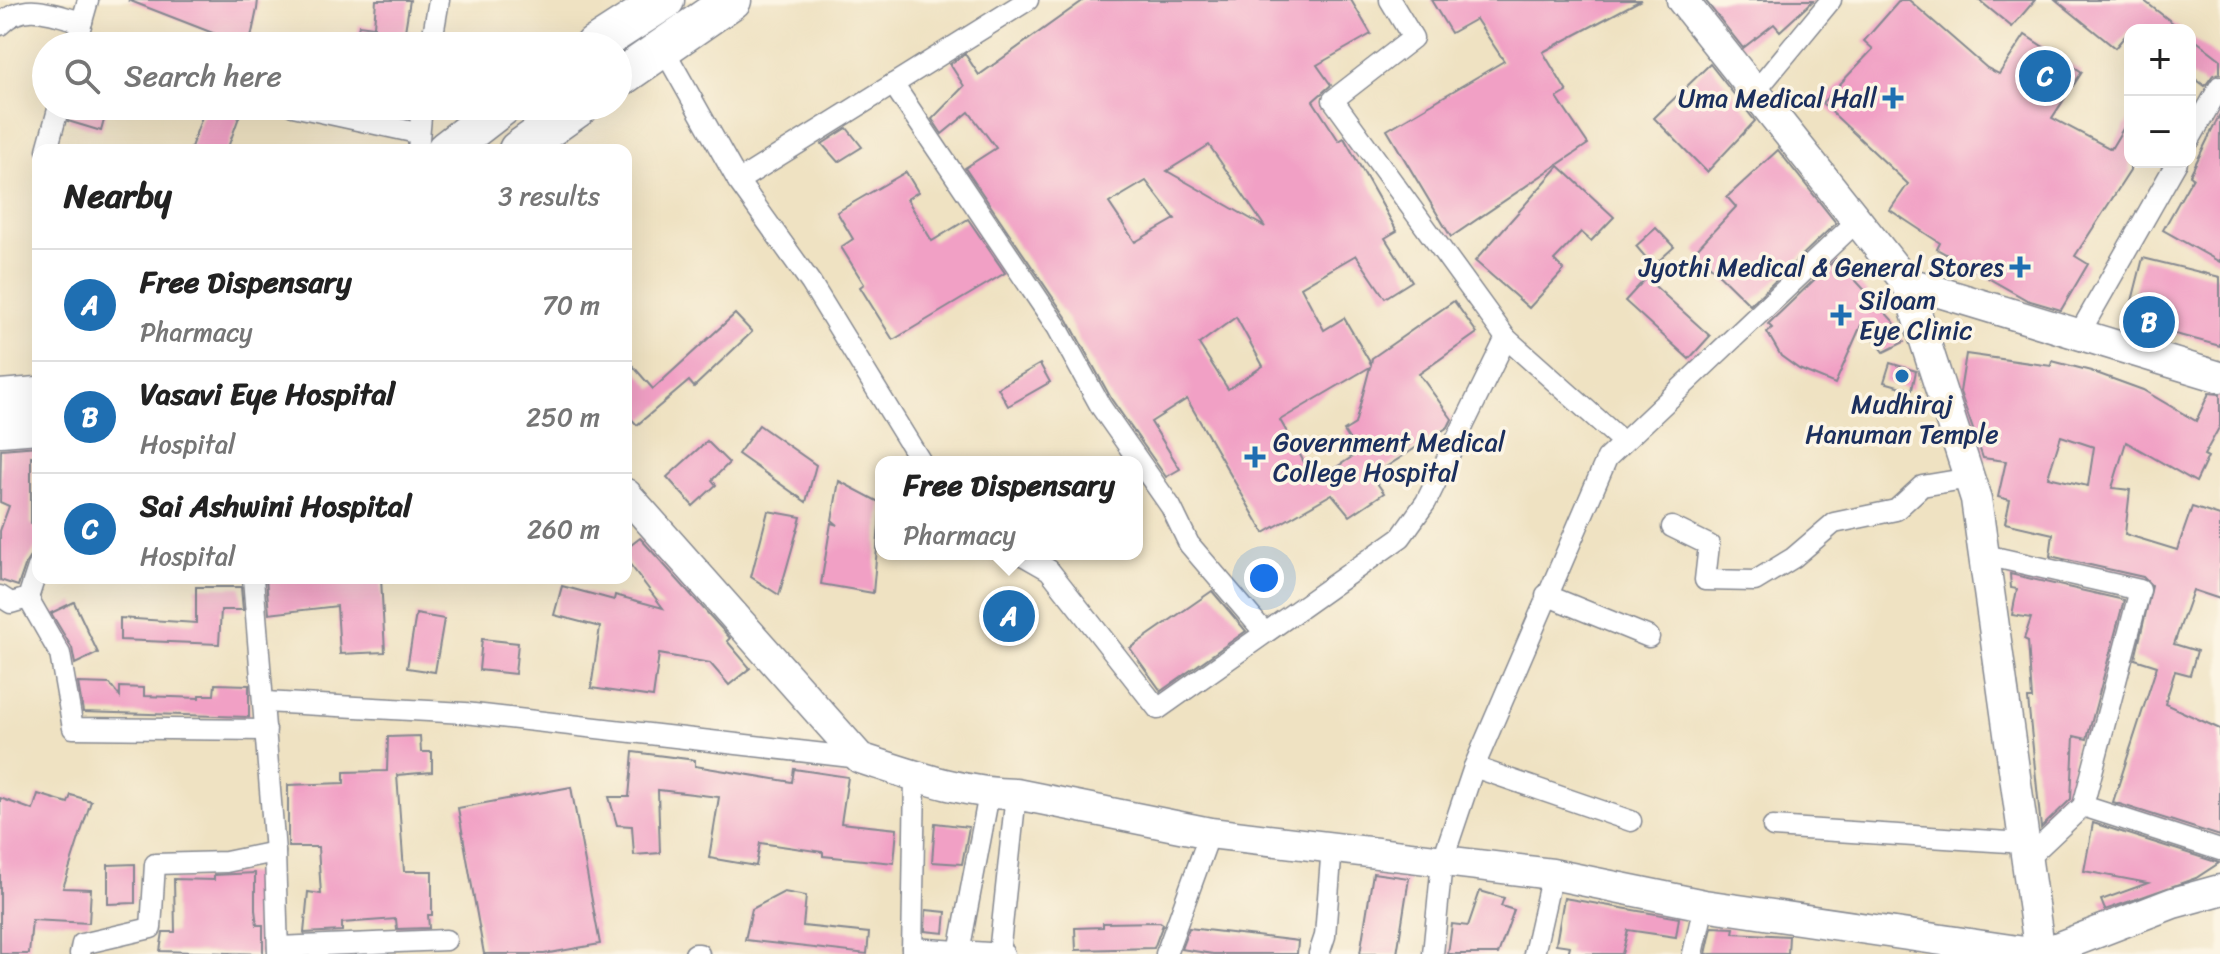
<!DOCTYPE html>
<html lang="en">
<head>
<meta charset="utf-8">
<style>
	body { margin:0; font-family:Sriracha,sans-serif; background:#f2f2f2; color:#222 }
	.controls { position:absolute; right:24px; top:24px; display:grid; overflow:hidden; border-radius:16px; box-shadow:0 8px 32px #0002 }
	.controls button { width:72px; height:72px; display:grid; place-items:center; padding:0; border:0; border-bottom:2px solid #e0e0e0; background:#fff; color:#222; font:40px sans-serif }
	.you { position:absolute; left:1264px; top:578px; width:28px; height:28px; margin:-20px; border:6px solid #fff; border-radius:50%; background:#1a73e8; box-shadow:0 0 0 12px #1a73e833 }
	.badge { display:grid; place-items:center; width:52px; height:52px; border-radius:50%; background:#1f6fb2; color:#fff; font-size:26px; font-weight:700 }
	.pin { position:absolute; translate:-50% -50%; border:4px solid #fff; box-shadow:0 2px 8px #0006 }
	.popup { position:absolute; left:875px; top:456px; width:268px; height:104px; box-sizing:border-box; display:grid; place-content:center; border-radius:16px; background:#fff; filter:drop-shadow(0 2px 6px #0005); font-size:26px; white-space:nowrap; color:#767676 }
	.popup b { font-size:30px; color:#222 }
	.popup::after { content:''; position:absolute; left:50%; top:100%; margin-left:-16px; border:16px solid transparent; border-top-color:#fff }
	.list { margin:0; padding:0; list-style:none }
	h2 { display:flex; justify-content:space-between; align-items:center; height:104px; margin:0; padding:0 32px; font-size:34px }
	h2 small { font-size:26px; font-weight:400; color:#767676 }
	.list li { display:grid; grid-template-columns:52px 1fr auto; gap:24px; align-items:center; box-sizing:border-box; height:112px; padding:0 32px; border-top:2px solid #e0e0e0 }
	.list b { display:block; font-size:30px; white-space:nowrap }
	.list p { margin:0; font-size:26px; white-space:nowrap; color:#767676 }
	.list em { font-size:26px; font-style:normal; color:#767676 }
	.icon { flex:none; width:44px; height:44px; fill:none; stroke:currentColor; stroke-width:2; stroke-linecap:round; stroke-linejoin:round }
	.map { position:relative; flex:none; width:2220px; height:954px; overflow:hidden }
	.search { position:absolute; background:#fff; box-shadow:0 8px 32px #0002; left:32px; top:32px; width:600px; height:88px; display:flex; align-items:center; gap:20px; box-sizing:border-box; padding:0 28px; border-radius:44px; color:#767676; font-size:30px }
	.panel { position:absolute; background:#fff; box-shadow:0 8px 32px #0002; left:32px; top:144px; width:600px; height:440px; border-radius:16px }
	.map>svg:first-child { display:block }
	.building { fill:#f1a0c5; fill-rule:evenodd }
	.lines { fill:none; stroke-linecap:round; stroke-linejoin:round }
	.street-casing { stroke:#858890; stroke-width:23 }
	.secondary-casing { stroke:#858890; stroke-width:33 }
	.highway-casing { stroke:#858890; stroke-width:41 }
	.street { stroke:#fff; stroke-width:20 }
	.secondary { stroke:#fff; stroke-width:30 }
	.highway { stroke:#fff; stroke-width:38 }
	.poi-dot { fill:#1f6fb2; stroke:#fcf5e5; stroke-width:3 }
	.labels { text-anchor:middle; stroke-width:7; stroke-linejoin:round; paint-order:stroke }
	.poi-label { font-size:26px; fill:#1b2f5e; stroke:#fcf5e5; text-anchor:end }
</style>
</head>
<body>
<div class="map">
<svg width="2220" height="954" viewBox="0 0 2220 954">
	<rect width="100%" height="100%" fill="#fcf5e5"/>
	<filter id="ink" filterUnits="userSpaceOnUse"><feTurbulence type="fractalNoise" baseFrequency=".0125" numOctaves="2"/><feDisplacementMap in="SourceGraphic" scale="16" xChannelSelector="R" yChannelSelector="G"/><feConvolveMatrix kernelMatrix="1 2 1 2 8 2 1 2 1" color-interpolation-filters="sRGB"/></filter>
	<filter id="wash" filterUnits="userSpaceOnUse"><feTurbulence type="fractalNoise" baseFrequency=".006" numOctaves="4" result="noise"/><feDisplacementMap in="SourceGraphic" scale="32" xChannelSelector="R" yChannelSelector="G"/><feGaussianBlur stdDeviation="1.8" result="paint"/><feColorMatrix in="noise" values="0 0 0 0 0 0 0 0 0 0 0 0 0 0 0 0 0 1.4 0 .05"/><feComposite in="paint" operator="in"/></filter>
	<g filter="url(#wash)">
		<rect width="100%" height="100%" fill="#efe2c2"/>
		<g id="blocks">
			<!-- building -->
			<g class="building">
				<polygon points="128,0 258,0 257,9 250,43 218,35"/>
				<polygon points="376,0 410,0 405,31 420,33 418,46 355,46 359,25 374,27"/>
				<path d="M1084 0H1351L1371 34 1317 65 1331 85 1313 101 1339 141 1344 138 1397 231 1385 238 1412 281 1385 298 1356 255 1301 287 1324 330 1344 318 1371 364 1372 358 1454 301 1477 333 1419 374 1452 419 1448 427 1372 476 1384 493 1350 516 1332 494 1264 533 1187 399 1151 422 1180 469 1166 477 1112 400 1068 320 965 168 996 148 969 112 942 134 932 119 964 86 950 64 965 54 979 75ZM1209 145 1265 227 1167 171ZM1146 181 1175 219 1135 242 1109 203ZM1236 317 1263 366 1228 389 1199 344ZM1370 367 1355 424 1344 431 1358 453 1315 481 1280 420Z"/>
				<polygon points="1431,0 1641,0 1543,52 1567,92 1557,98 1588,144 1451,237 1387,130 1504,61 1476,19 1451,33"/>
				<polygon points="1705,0 1814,0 1780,31 1774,24 1743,48"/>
				<polygon points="1900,0 1909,0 1987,68 1999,74 2025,35 2082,72 2052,118 2111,149 2130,117 2130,171 2075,256 2088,264 2061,310 2027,300 1937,249 1940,243 1890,210 1908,184 1822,103 1873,49 1864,41"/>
				<polygon points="1979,0 2035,0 2012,27"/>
				<polygon points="2056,0 2143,0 2182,30 2130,30 2115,48"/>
				<polygon points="2190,36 2220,59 2220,73 2213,75 2205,86 2190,75"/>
				<polygon points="1710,64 1755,121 1707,172 1654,118"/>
				<polygon points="72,106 108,106 101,131 68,121"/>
				<polygon points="206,106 243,106 227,150 190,150"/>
				<polygon points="2220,114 2220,262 2163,230 2193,177 2190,175"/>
				<polygon points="847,128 862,147 838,162 822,144"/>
				<polygon points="1778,150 1836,223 1750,305 1695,251 1736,207 1727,197"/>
				<polygon points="1559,166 1614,217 1591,241 1581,232 1554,260 1564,270 1529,308 1475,261"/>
				<polygon points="906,172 918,192 907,199 932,241 968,219 1005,273 893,340 860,287 864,284 841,247 853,239 837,212"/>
				<polygon points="1656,228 1674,247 1653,266 1636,246"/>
				<polygon points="2143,258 2220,277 2220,346 2127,321"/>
				<polygon points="1836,259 1894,322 1904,342 1884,352 1862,323 1835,384 1799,369 1781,356 1767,332 1772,328 1768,324"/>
				<polygon points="1646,278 1710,336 1689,359 1625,301"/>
				<polygon points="735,314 752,332 694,387 689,381 637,425 626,413 626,358 653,389"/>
				<path d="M1966 354 2051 366 2052 361 2091 371 2143 390 2196 421 2209 393 2220 394V426L2204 455 2208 457 2196 482 2126 442 2112 488 2130 490 2125 534 2177 550 2192 507 2220 516V599L2193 590 2174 644 2197 651 2190 675 2175 671 2165 704 2220 729V836L2113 802 2157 666 2135 659 2152 586 2143 577 2050 556 2053 534 2005 523 2010 500 1998 497 2006 461 1983 458 1960 392ZM2061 436 2094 447 2088 486 2048 477Z"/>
				<polygon points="1890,363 1916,371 1912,390 1884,382"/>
				<polygon points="1040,364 1050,382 1008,406 998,388"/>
				<polygon points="759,425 816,465 806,502 738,454"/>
				<polygon points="707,441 729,463 712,480 716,485 693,506 667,477"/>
				<polygon points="38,446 38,457 31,456 31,524 38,526 38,544 26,563 18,586 0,580 0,531 9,506 0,502 1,449"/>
				<polygon points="839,481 881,503 873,593 821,584 831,523 838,525 832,520"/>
				<polygon points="768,511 801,517 779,595 751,577"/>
				<polygon points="640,538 730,638 727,641 750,668 729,685 710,663 659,654 653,697 591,688 600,627 554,615 562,586 614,600 615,595 663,608 626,559 626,549"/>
				<polygon points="2010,574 2124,600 2087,739 2074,736 2071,799 2041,828 2028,699 2032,699 2028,641 2024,639 2031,618 2012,615 2017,589 2011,588"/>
				<polygon points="266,578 381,578 385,652 340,654 337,606 269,614"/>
				<polygon points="196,587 241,587 243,610 221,610 219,644 120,640 120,618 196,623"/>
				<polygon points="1212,591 1246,631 1161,691 1130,648"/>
				<polygon points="74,602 98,653 75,664 72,648 51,613"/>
				<polygon points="416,614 444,619 435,672 407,668"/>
				<polygon points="482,639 518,643 515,674 479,670"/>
				<polygon points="78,683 110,684 120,697 120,687 144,688 144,696 199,698 199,695 214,695 215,684 249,685 249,717 83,712"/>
				<polygon points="420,736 421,752 432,752 432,772 397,775 404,871 432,871 432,915 428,915 429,928 397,929 396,919 342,923 342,931 304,933 308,892 321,894 318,847 288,847 288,785 344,783 344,772 387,771 388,737"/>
				<polygon points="633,752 695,760 695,766 792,782 794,769 848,777 841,823 897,829 894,863 823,856 823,852 760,843 756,866 709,858 719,797 658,790 660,853 634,855 632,826 617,825 609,797 629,797"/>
				<polygon points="571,787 600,944 544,954 484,954 458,808"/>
				<polygon points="38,794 68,803 71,795 91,801 63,888 91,889 89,923 32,920 29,954 0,954 0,798 33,810"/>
				<polygon points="935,823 969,827 962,864 932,862"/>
				<polygon points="2093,823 2216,862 2219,863 2196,878 2105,910 2101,900 2148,883 2084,871"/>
				<polygon points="135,864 135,903 108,904 108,865"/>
				<polygon points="255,873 255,910 257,925 263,925 263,954 160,951 163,932 175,932 174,879 214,880 214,875"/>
				<polygon points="1373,873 1409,878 1397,954 1360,954"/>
				<polygon points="1480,891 1504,898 1501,906 1514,910 1498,954 1448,954 1452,924 1468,926"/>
				<polygon points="784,892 806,896 803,926 869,933 867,954 745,940 752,909"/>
				<polygon points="1564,898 1679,918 1676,937 1628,930 1622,954 1568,954 1570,946 1556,944"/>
				<polygon points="926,910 946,912 944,933 925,931"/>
				<polygon points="1160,922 1163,924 1154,948 1076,950 1075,928 1103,927 1103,923"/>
				<polygon points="1712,927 1734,928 1733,933 1789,936 1788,954 1706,954"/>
				<polygon points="1189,928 1298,941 1297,954 1213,954 1181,949"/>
			</g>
		</g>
	</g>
	<g filter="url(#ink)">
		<use href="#blocks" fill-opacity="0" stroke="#858890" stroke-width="2"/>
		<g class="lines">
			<defs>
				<g id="street">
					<path d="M0 25C24 0 51 14 82 22"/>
					<polyline points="75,46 88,0"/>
					<polyline points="431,46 439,0"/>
					<polyline points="663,48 738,181 811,283 921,462"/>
					<polyline points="893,84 1057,327 1101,407 1171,507 1189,544 1265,633"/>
					<polyline points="1755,92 1831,0"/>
					<polyline points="293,106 417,133"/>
					<polyline points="2190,139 2220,86"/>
					<polyline points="47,150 59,106"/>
					<polyline points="418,150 422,106"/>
					<polyline points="738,181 1028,0"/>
					<polyline points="2079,334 2177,162"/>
					<polyline points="1506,338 1623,442"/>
					<polyline points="1672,527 1709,545 1705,580 1755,581 1793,558 1834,523 1896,510 1922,486 1970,478"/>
					<polyline points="1021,554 1049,570 1158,709 1401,537 1426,502 1506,338 1333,100 1413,38 1390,0"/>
					<polyline points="1985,555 2140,590 2083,806 2028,858"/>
					<polyline points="253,578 275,852 278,954"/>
					<polyline points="1546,595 1649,637"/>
					<polyline points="0,596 11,603 28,598 38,567"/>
					<polyline points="28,598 60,654 73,728 266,730"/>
					<polyline points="265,702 465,713 860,758"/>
					<polyline points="1474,767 1631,821"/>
					<polyline points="2083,806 2220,850"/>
					<polyline points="1773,827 2024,843"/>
					<polyline points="278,947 446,940"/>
					<polyline points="912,948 1004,954"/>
					<polyline points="959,952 989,794"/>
					<polyline points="80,954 82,944 151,928 155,864 226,862 275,852"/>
					<polyline points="695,954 699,954"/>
					<polyline points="912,954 915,776"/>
					<polyline points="999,954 1016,794"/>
					<polyline points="1166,954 1210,833"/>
					<polyline points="1319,954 1325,936 1332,846"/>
					<polyline points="1433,954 1442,862 1474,767 1607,458 1857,221"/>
					<polyline points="1534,954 1552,874"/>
					<polyline points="1693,954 1704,905"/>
				</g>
				<g id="secondary">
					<polyline points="1682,0 1906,282 1976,499 2040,954"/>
					<polyline points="1906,282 2220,377"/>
					<path d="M626 494 860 758C910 774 963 794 1016 794L1210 833 1552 874 1704 905 2038 954"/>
					<polyline points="2041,954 2173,903 2220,890"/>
				</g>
				<g id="highway">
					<polyline points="594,46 665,0"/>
					<polyline points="618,79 732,0"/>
					<polyline points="446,150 503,106"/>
					<polyline points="518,150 580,106"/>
					<polyline points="0,399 38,396"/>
					<polyline points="0,427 38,424"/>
				</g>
			</defs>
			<!-- street casing -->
			<use href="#street" class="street-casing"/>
			<!-- secondary casing -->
			<use href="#secondary" class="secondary-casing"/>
			<!-- highway casing -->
			<use href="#highway" class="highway-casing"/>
			<!-- street -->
			<use href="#street" class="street"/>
			<!-- secondary -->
			<use href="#secondary" class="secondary"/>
			<!-- highway -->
			<use href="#highway" class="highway"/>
		</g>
	</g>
	<!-- markers -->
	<g class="poi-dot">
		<path d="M1889 86h8v8h8v8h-8v8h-8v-8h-8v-8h8z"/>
		<path d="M2016 255h8v8h8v8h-8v8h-8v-8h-8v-8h8z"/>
		<path d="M1837 303h8v8h8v8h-8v8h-8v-8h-8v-8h8z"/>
		<circle cx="1902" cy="376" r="8"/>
		<path d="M1251 445h8v8h8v8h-8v8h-8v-8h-8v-8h8z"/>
	</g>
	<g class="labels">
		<!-- poi labels -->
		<g class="poi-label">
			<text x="1877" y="107">Uma Medical Hall</text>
			<text x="2004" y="276">Jyothi Medical &amp; General Stores</text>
			<text x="1859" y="309" text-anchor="start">Siloam<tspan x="1859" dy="30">Eye Clinic</tspan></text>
			<text x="1902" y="413" text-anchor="middle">Mudhiraj<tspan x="1902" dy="30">Hanuman Temple</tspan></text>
			<text x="1273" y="451" text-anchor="start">Government Medical<tspan x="1273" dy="30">College Hospital</tspan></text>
		</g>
	</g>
</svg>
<div class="controls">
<button>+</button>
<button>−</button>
</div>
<div class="you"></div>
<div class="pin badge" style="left:1009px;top:616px">A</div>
<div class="popup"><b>Free Dispensary</b>Pharmacy</div>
<div class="pin badge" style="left:2149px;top:322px">B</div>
<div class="pin badge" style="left:2045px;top:76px">C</div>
<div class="search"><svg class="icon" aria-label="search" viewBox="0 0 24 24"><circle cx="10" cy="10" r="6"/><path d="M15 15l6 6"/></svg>Search here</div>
<section class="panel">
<h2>Nearby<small>3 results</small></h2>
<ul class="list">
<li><span class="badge">A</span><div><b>Free Dispensary</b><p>Pharmacy</p></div><em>70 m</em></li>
<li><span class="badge">B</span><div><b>Vasavi Eye Hospital</b><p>Hospital</p></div><em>250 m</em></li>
<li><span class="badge">C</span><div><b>Sai Ashwini Hospital</b><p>Hospital</p></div><em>260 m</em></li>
</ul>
</section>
</div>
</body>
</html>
